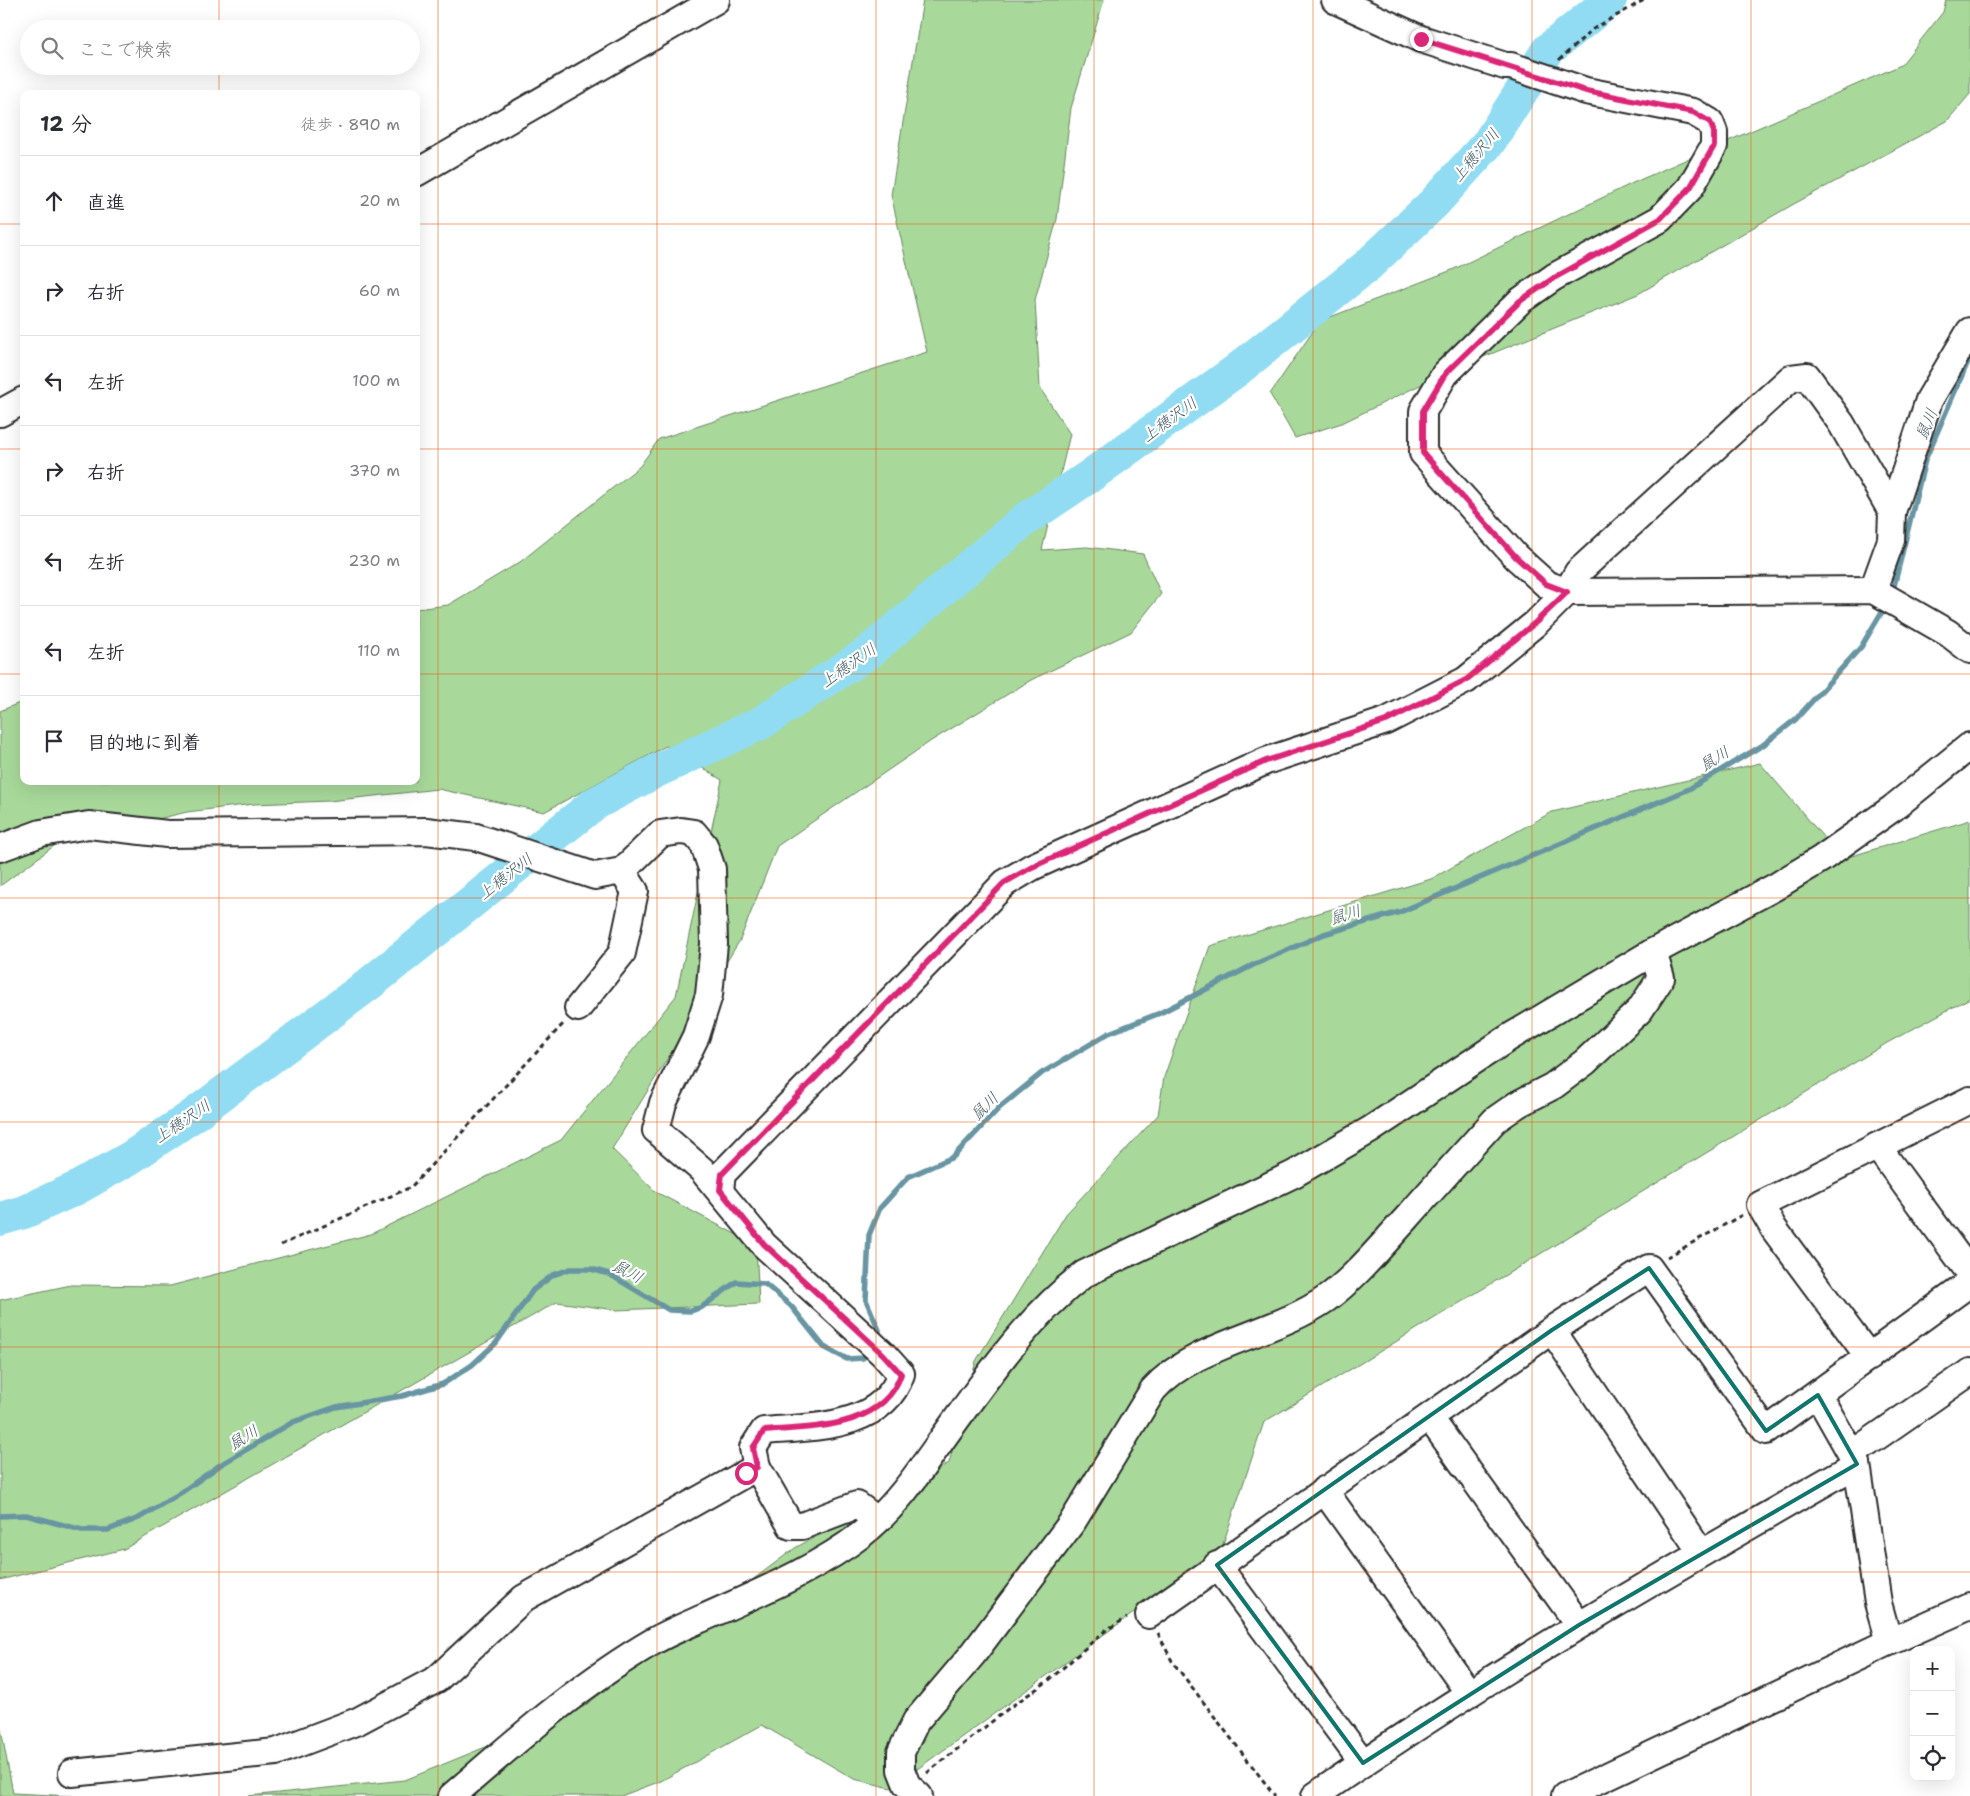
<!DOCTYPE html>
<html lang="ja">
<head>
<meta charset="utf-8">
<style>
	body { margin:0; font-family:"Shantell Sans","Klee One",sans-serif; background:#f2f2f3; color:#2b2b33 }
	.controls { position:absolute; right:15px; bottom:15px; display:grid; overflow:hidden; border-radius:10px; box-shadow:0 5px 20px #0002 }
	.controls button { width:45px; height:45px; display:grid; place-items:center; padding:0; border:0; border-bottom:1px solid #e1e1e2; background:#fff; color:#2b2b33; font:25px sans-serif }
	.stop { position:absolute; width:15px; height:15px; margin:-11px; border:4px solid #db2777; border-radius:50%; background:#fff }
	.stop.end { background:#db2777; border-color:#fff; box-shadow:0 1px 5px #0008 }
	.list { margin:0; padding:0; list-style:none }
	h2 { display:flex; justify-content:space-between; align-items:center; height:65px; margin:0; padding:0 20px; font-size:21px }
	h2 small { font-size:16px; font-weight:400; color:#7c7c81 }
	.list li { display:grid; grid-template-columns:32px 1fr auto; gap:15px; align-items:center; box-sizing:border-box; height:90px; padding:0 20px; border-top:1px solid #e1e1e2 }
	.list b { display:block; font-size:19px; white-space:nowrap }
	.list em { font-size:16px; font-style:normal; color:#7c7c81 }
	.icon { flex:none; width:28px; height:28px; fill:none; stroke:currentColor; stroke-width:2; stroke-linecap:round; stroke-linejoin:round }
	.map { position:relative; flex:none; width:1970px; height:1796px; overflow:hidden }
	.search { position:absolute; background:#fff; box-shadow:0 5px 20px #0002; left:20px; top:20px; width:400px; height:55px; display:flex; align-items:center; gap:12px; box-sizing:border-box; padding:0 18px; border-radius:28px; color:#7c7c81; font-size:19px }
	.panel { position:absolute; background:#fff; box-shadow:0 5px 20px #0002; left:20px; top:90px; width:400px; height:695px; border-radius:10px }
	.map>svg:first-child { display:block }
	.green { fill:#a8d99a; stroke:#6a8262 }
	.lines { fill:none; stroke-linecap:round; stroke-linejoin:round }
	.stream { stroke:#6895a2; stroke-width:5.5 }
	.river { stroke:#91dcf2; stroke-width:34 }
	.minor-casing { stroke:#2b2b2b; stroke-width:30 }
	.path { stroke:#2b2b2b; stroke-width:3; stroke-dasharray:5 4; stroke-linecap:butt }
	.minor { stroke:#fff; stroke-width:26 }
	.route { stroke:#db2777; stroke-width:6 }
	.marked { fill:none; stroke:#0f766e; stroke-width:4; stroke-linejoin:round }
	.grid { fill:none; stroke:#e8590c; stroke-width:1; stroke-opacity:0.55 }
	.labels { text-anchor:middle; stroke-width:4.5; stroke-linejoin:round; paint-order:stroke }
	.water-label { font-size:16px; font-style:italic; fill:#4a6067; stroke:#fff }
</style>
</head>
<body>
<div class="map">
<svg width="1970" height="1796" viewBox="0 0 1970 1796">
	<rect width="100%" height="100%" fill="#fff"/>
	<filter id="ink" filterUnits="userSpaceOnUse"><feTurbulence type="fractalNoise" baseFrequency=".02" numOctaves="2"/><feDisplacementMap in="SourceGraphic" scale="10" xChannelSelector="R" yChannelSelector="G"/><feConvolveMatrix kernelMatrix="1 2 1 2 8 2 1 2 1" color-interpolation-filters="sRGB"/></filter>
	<g filter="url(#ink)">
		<!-- green -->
		<g class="green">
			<polygon points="923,0 1104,0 1071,108 1057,219 1035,300 1040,388 1070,434 1042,550 1087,547 1143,554 1161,594 1131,632 1031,680 931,741 777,846 740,940 612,1149 656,1192 756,1245 759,1304 616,1310 557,1302 124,1549 0,1580 0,1300 71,1285 170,1286 371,1234 561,1140 676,996 722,780 666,746 544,812 438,789 329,801 254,804 187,812 58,843 0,886 0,711 24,701 24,781 416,781 416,609 448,605 520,562 640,466 659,439 927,352 891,195"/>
			<polygon points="1946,0 1970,0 1970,94 1947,121 1792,205 1638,294 1449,371 1342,423 1295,438 1270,394 1320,321 1452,270 1635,182 1901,65 1943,12"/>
			<polygon points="1760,763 1842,859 1970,820 1970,998 1887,1043 1264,1422 1221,1550 891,1788 854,1779 762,1725 661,1781 621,1796 249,1796 405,1780 583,1707 795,1548 949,1463 976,1361 1066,1214 1158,1115 1164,1077 1210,946 1431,879 1552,812"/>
			<polygon points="0,1724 13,1793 72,1796 0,1796"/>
		</g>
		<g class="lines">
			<!-- stream -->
			<g class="stream">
				<polyline points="1892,594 1925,460 1970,357"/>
				<polyline points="879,1338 879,1330 866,1300 869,1235 880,1208 908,1177 953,1157 999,1108 1042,1073 1109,1033 1160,1013 1253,965 1324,934 1400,912 1689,789 1763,745 1796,719 1861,647 1886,605"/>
				<polyline points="0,1516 26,1515 82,1530 108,1530 139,1518 182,1492 220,1465 293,1422 336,1407 402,1396 443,1384 472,1365 496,1343 533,1290 553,1275 570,1269 591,1269 609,1274 669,1310 691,1311 702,1307 736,1282 765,1284 791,1306 824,1347 847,1359 863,1358 870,1350"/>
			</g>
			<!-- river -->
			<polyline class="river" points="0,1219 24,1212 77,1188 130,1158 191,1117 369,984 594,804 656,771 761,723 869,652 1023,521 1090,476 1237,370 1367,266 1434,203 1489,142 1548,50 1610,0"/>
			<defs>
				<g id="minor">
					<polyline points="1335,0 1421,39 1505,66 1511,66 1586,91 1693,112 1710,122 1714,132 1714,146 1690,188 1660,219 1554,277 1520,301 1445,374 1423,411 1423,453 1516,557 1546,584 1567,592 1873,590 1948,633 1970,650"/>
					<polyline points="416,173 716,0"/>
					<polyline points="0,413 24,400"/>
					<polyline points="1892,512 1929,400 1970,331"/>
					<path d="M0 848 41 833 89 825 167 834 426 831 476 837 595 876 622 871 660 834 681 831 694 833 704 845 712 869 714 944 709 995 696 1036 663 1103 656 1130 702 1170 764 1245 883 1354 901 1374C883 1429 811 1427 764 1431L753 1448 757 1467"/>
					<polyline points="578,1008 622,953 635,891 622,871"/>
					<polyline points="1877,1146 1970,1273"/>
					<polyline points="720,1190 722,1174 1005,883 1032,867 1266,761 1386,721 1466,680 1536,623 1567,592 1578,572 1791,378 1807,376 1841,423 1892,512 1891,540 1873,590"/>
					<polyline points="1552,1330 1701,1552"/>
					<polyline points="1869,1357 1774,1229 1760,1205 1970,1100"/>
					<polyline points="1818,1395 1857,1464 1878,1603 1889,1642"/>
					<polyline points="1430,1418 1579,1625"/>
					<polyline points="1852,1454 1970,1372"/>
					<polyline points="1324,1490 1469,1693"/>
					<polyline points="1217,1565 1363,1763"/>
					<polyline points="1149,1615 1552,1330 1649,1268 1766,1431 1970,1283"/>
					<polyline points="72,1773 276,1752 358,1721 437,1679 524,1598 757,1467 791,1526 802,1526 857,1505 877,1520"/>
					<path d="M452 1796C517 1740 580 1684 654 1641 670 1632 687 1625 703 1618 756 1594 817 1569 862 1534 895 1508 919 1472 943 1438 986 1379 1026 1319 1084 1274L1294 1174 1370 1130 1510 1037 1653 952 1775 887 1821 859 1893 808 1970 746"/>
					<path d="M919 1796 907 1785 901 1770V1752L916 1721 973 1654 1073 1521 1153 1390C1193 1344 1274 1335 1326 1299 1356 1277 1381 1246 1406 1219 1435 1186 1465 1153 1495 1120L1518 1104 1553 1086 1585 1062 1640 1010 1661 978 1653 952"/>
					<path d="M1315 1796C1489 1674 1673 1569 1857 1464"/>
					<polyline points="1565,1796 1889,1642 1970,1606"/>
				</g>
			</defs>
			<!-- minor casing -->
			<use href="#minor" class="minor-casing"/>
			<!-- path -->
			<g class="path">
				<polyline points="1559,60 1593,29 1644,0"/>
				<polyline points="281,1245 411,1187 564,1023"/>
				<polyline points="1667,1257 1742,1215"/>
				<polyline points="1158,1633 1172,1661 1275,1796"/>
				<polyline points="927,1773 1009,1708 1048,1681 1106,1630 1127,1618"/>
			</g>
			<!-- minor -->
			<use href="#minor" class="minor"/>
		</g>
	</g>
	<g class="lines" filter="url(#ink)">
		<!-- route -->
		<path class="route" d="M746 1473 757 1467 753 1448 764 1431C811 1427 883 1429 901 1374L883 1354 764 1244 720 1190 722 1174 1004 883 1032 867 1266 761 1386 721 1466 680 1536 622 1567 592 1546 584 1516 557 1423 453V411L1445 374 1520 301 1554 278 1660 219 1690 188 1714 146V132L1710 122 1693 112 1586 91 1421 39"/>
	</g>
	<!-- marked area -->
	<path class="marked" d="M1649 1268 1766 1431 1818 1395 1857 1464 1579 1625 1363 1763 1217 1565 1552 1330Z"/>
	<!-- grid -->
	<path class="grid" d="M219 0V29M438 0V1796M657 0V1796M876 0V1796M1094 0V1796M1313 0V1796M1532 0V1796M1751 0V1796M219 66V94M0 224H24M416 224H1970M0 449H24M416 449H1970M0 674H24M416 674H1970M219 781V1796M0 898H1970M0 1122H1970M0 1347H1970M0 1572H1970"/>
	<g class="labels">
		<!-- water labels -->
		<g class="water-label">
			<text transform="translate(1475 155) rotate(-50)" y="6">上穂沢川</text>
			<text transform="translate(1169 419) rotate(-36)" y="6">上穂沢川</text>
			<text transform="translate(1926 424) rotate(-67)" y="6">鼠川</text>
			<text transform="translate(848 665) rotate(-35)" y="6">上穂沢川</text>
			<text transform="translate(1714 758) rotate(-31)" y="6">鼠川</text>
			<text transform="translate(505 876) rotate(-38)" y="6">上穂沢川</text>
			<text transform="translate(1345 914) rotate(-17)" y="6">鼠川</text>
			<text transform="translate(984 1106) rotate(-45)" y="6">鼠川</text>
			<text transform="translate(182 1121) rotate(-34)" y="6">上穂沢川</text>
			<text transform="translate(628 1271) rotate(28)" y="6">鼠川</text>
			<text transform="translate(243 1437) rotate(-32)" y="6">鼠川</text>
		</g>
	</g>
</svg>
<div class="controls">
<button>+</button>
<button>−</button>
<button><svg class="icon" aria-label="locate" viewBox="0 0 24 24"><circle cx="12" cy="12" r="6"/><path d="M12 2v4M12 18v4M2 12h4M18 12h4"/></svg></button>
</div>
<div class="stop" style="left:746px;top:1473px"></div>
<div class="stop end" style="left:1421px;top:39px"></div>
<div class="search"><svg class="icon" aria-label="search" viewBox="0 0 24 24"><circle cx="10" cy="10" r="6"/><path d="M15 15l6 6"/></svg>ここで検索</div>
<section class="panel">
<h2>12 分<small>徒歩 · 890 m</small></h2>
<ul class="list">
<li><svg class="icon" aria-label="ahead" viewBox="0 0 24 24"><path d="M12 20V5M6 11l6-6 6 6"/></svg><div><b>直進</b></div><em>20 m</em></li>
<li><svg class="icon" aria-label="right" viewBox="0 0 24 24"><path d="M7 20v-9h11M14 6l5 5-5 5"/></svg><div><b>右折</b></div><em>60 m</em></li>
<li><svg class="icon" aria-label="left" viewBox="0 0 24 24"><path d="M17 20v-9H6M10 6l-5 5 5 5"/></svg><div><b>左折</b></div><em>100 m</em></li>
<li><svg class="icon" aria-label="right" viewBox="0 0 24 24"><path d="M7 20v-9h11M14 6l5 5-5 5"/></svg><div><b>右折</b></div><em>370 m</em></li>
<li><svg class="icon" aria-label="left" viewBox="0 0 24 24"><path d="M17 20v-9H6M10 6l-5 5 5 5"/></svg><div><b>左折</b></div><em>230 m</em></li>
<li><svg class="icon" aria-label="left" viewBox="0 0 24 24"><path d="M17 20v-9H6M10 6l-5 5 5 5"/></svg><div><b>左折</b></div><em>110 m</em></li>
<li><svg class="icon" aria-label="arrive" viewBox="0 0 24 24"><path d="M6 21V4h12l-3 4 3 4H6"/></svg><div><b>目的地に到着</b></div></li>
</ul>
</section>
</div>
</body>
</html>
